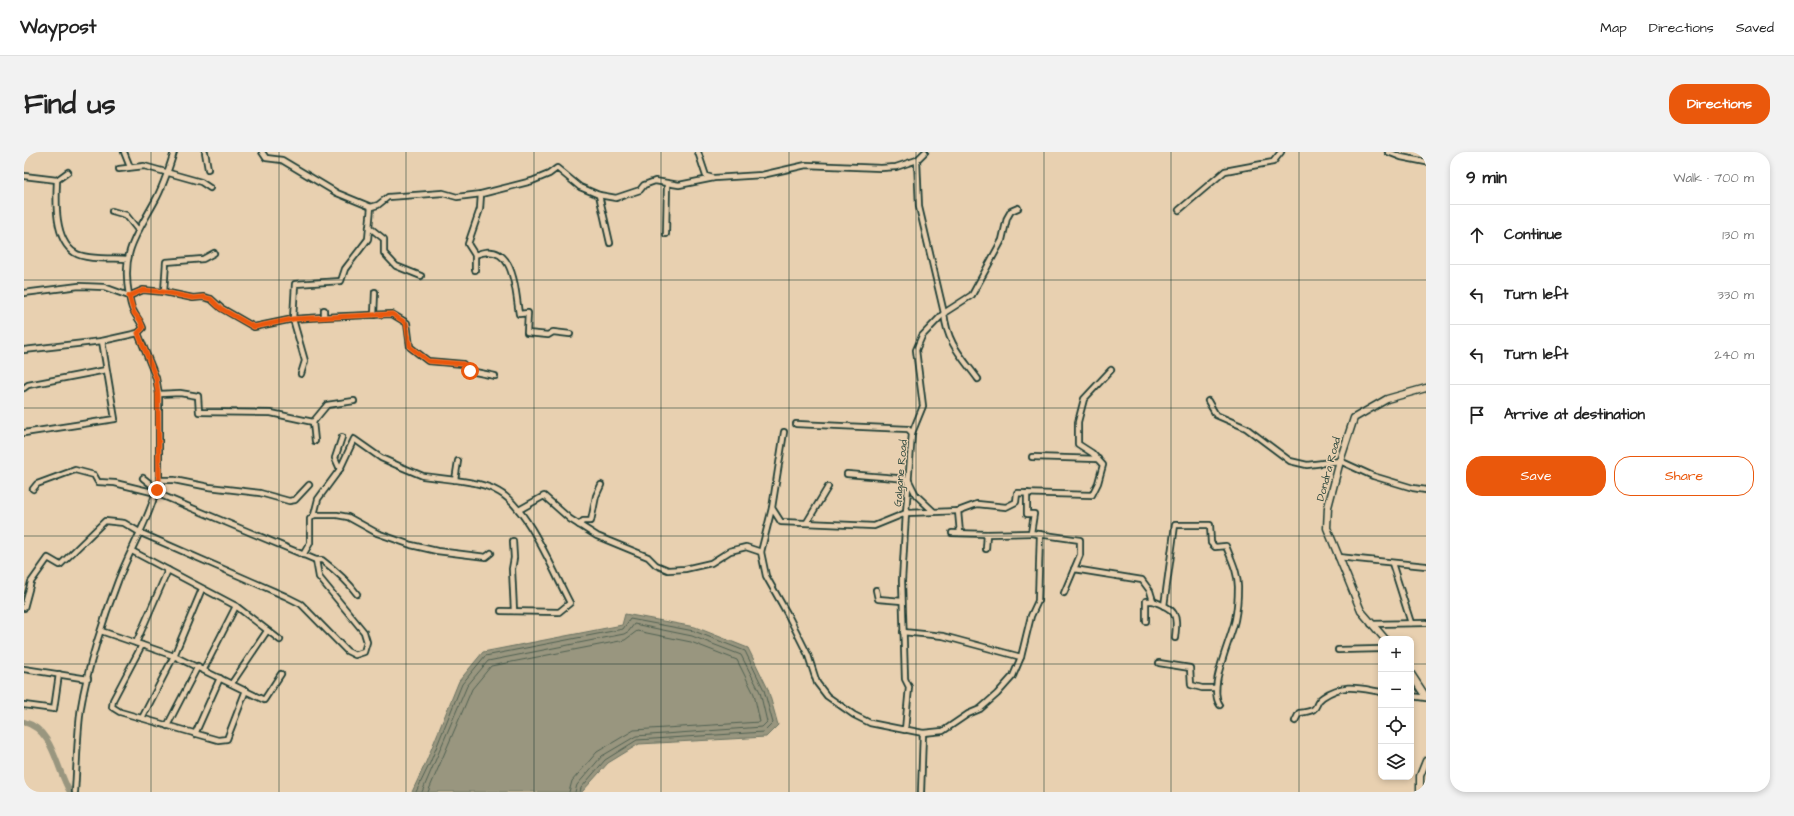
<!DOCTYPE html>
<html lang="en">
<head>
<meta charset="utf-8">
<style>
	body { margin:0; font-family:"Architects Daughter",sans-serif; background:#f2f2f2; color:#222 }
	.controls { position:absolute; right:12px; bottom:12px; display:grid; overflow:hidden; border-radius:8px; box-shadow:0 2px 6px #0003 }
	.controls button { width:36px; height:36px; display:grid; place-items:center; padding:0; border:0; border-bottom:1px solid #e0e0e0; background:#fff; color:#222; font:20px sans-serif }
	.stop { position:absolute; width:12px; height:12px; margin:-9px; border:3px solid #ea580c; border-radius:50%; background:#fff }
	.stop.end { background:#ea580c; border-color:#fff; box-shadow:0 1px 4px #0008 }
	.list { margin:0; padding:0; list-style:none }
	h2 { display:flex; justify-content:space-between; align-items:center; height:52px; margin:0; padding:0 16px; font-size:17px }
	h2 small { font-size:13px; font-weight:400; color:#767676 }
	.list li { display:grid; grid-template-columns:26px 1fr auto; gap:12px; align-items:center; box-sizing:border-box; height:60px; padding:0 16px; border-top:1px solid #e0e0e0 }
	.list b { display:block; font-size:15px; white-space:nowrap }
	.list em { font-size:13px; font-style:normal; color:#767676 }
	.actions { display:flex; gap:8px; padding:12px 16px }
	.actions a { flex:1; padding:9px 0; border:1px solid #ea580c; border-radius:16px; text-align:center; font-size:14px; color:#ea580c }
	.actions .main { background:#ea580c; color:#fff }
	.icon { flex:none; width:22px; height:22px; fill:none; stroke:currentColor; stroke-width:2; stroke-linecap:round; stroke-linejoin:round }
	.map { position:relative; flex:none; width:1402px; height:640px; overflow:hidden; border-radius:16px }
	header { display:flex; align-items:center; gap:24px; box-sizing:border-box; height:56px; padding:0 20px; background:#fff; border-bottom:1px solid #e0e0e0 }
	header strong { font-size:19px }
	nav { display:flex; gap:22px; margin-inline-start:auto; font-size:14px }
	.intro { display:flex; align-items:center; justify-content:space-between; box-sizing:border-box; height:96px; padding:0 24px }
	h1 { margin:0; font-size:28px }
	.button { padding:10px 18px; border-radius:16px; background:#ea580c; color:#fff; font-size:14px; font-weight:700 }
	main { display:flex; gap:24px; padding:0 24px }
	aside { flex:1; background:#fff; border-radius:16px; box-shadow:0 2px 6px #0003 }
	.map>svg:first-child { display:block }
	.water { fill:#99967f; stroke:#687261 }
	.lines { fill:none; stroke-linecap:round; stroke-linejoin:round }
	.shore { stroke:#506152; stroke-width:1 }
	.canal { stroke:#99967f; stroke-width:6 }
	.street-casing { stroke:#1f3d34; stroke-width:8 }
	.secondary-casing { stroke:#1f3d34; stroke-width:9 }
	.street { stroke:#e8d0b0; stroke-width:4.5 }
	.secondary { stroke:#e8d0b0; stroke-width:6 }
	.route { stroke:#ea580c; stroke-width:5 }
	.grid { fill:none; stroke:#1f3d34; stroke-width:1; stroke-opacity:0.55 }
	.labels { text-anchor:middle; stroke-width:3; stroke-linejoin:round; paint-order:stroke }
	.street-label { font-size:11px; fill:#1f3d34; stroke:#e8d0b0 }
</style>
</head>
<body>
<header>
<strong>Waypost</strong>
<nav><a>Map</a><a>Directions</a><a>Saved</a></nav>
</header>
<div class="intro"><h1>Find us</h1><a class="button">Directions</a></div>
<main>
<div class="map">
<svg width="1402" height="640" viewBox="0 0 1402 640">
	<rect width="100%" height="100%" fill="#e8d0b0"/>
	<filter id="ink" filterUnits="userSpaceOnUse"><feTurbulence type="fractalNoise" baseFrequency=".025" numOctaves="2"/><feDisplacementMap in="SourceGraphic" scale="8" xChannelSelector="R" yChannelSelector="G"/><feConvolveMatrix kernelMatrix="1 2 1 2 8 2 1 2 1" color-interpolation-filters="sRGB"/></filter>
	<g filter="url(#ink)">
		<!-- water -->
		<polygon class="water" points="601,462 671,475 724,496 744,537 754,573 742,585 615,592 584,611 558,640 388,640 402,610 435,529 459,500 598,473"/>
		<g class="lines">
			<!-- shore -->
			<g class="shore">
				<polyline points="392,640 406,611 438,532 461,504 599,477 606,467 670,479 721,499 740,538 749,571 740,580 613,588 581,608 557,636 556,640"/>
				<polyline points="398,640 443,534 464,509 600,482 605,479 610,472 668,484 717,503 736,540 743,570 738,575 612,584 578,604 553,633 551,640"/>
				<polyline points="404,640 448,537 467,514 601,488 613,479 667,490 713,508 730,542 736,570 610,578 573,600 548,629 545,640"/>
			</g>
			<!-- canal -->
			<path class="canal" d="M0 570C30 578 32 617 46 640"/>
			<defs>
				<g id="street">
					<polyline points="100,0 106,15"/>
					<polyline points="181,0 184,17"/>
					<polyline points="238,0 242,6 258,8 313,41 347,55 354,53 364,45 419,41 433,45 457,42 508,29 525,22 533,16 556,35 575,43 592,46 616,38 620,33 631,29 655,33 690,26 738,23 782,13 857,16 872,15 893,8 901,0"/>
					<polyline points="674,0 682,24 689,26"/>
					<polyline points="1364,0 1377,5 1402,10"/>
					<polyline points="95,17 120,14 177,30 186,36"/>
					<path d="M44 20 33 28C32 49 30 88 51 101 61 108 90 106 103 107"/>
					<polyline points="0,24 33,28"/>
					<polyline points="575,43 586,91"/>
					<polyline points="1155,58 1201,19 1249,10 1257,0"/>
					<polyline points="88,59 102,63 114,78"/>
					<polyline points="345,75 360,87 360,101 372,114 397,124"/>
					<polyline points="642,82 643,32"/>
					<path d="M451 103C490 87 491 136 495 162L504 161 503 181 524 183 529 180 546 182"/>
					<polyline points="451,118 451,103 444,92 456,57 457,42"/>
					<polyline points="140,140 142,110 179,107 190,101"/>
					<polyline points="0,141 55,134 80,135 105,144 119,138 140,140 169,146 179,145 187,147 197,156 230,175 269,167 281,209 277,222"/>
					<polyline points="300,158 300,165 269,167 271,132 317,129 321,117 344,87 347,55"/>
					<polyline points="350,163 351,140"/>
					<polyline points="300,165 368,162 383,171 386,195 404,209 439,212 446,219 471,224"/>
					<polyline points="0,198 78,189 114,181"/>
					<path d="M954 227C937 204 923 191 920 161L948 143 978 88 983 66 987 59 994 56"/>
					<polyline points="0,236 4,233 82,218"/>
					<polyline points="135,242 156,241 174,244 175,260 247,261 289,270 303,253 330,249"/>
					<polyline points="1184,249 1192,263 1222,276 1266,309 1283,313 1316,309 1349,324 1389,336 1402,338"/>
					<polyline points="289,270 291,289"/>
					<polyline points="772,272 884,277 888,281"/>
					<polyline points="760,280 748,356 757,370 850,374 882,361 910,360"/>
					<polyline points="0,281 91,267 78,189"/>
					<polyline points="1008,305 1074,307"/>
					<polyline points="316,317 311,306 318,285"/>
					<polyline points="823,322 884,327 892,343 910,360 934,359 953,352 982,355 992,350 993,341 1068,343 1074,331 1079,313 1068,301 1054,292 1054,270 1060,247 1087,218"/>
					<polyline points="119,326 133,337"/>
					<polyline points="135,328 150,328 185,335 236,341 265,349 271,348 285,333"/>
					<path d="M431 328C446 330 462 332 475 340 504 356 530 421 546 451L535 460 477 459"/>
					<polyline points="9,337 13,332 51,318 70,323 74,330 91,331 132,341 292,408"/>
					<polyline points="1003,341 1003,362 1010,362 1007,381 1056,388 1056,403 1040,441"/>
					<polyline points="495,358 520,344 546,367 573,384 624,405 632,413 644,418 661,417 687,411 706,399 722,395 737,400 742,424 764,463 784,503 793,531 803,544 830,563 846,571 881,578 885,535 881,527 878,429 882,361 888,281 899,254 892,198 898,184 920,161 895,55 893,8"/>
					<polyline points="934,359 936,381"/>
					<polyline points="290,363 294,347 316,317 330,287 357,306 375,314 399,324 431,328 434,309"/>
					<polyline points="783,370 804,335"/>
					<polyline points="555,373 559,369 567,369 572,344 577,333"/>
					<polyline points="928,381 963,382"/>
					<polyline points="489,389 490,406 488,417 490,459"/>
					<polyline points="962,397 963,382 1007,381"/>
					<polyline points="108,399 212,454 256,488"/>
					<polyline points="737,400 748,356"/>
					<polyline points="279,403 286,391 286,367 290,363 313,363 324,365 353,381 387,393 413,399 462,405 467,401"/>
					<polyline points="1314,405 1402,414"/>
					<polyline points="1368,411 1387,471"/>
					<path d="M1050 417 1118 428 1126 439 1129 449C1152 458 1154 461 1151 486"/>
					<polyline points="852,438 854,447 878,449"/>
					<path d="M1140 454 1151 373H1186L1187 391 1191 395 1202 394C1207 407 1214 420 1214 435 1214 446 1213 458 1211 468 1207 488 1183 536 1196 553"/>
					<path d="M0 456 7 430 24 406 36 413 81 369 100 371 117 381 261 444 277 452 323 499 331 503 340 500 343 490 340 480 295 425 292 408H298C311 418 323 428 333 442"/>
					<polyline points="1122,469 1122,449 1129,449"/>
					<polyline points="1347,472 1402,471"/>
					<polyline points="77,479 150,504 240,548 257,522"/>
					<polyline points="879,480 919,484 997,505"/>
					<polyline points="112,491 144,418"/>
					<polyline points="118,493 89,548 88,555 96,560 194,588 203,587 222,538"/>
					<polyline points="1314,498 1357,497"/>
					<polyline points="1135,511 1166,516 1167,533 1178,536 1192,536"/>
					<polyline points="0,517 64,527"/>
					<polyline points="180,517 212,454"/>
					<polyline points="208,531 243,479"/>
					<polyline points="1387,544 1402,546"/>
					<polyline points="0,553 30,557 35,522"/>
					<polyline points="118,566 150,504 178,437"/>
					<path d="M1271 569 1275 561C1300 558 1287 553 1299 545 1320 531 1334 536 1357 540"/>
					<polyline points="143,574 174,514"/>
					<polyline points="879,577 899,581 919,579 944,562 956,557 973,542 989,524 997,505 1007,464 1014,449 1016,382"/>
					<polyline points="171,582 196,526"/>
					<path d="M51 640C53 612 53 583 57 555 63 517 80 465 94 429 107 395 127 364 135 328V242L132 226 114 181 119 176C117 170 113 166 110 160 107 156 106 148 105 143 97 100 112 84 131 49 140 33 145 16 150 0"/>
					<polyline points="897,640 899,581"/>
				</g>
				<g id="secondary">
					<polyline points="1361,487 1337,459 1303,376 1304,355 1316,309 1330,266 1363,247 1402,236"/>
					<polyline points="1387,522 1402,545"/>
					<polyline points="1396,640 1396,624 1402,609"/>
				</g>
			</defs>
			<!-- street casing -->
			<use href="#street" class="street-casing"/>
			<!-- secondary casing -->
			<use href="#secondary" class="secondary-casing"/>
			<!-- street -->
			<use href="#street" class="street"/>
			<!-- secondary -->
			<use href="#secondary" class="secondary"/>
		</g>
	</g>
	<g class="lines" filter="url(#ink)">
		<!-- route -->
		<polyline class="route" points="133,338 135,328 134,242 132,226 114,181 119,176 116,168 110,161 105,144 119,138 140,140 169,146 179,145 187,147 196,156 230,175 269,167 368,162 382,171 386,195 404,209 439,212 446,219"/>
	</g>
	<!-- grid -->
	<path class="grid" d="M127 0V640M255 0V640M382 0V640M510 0V640M637 0V640M765 0V640M892 0V640M1020 0V640M1147 0V640M1275 0V640M0 128H1402M0 256H1402M0 384H1402M0 512H1357M1387 512H1402"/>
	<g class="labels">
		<!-- street labels -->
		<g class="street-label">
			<text transform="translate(1304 317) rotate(-75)" y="4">Dondra Road</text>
			<text transform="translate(876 321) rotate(-85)" y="4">Galgane Road</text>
		</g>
	</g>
</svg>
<div class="controls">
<button>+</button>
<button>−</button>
<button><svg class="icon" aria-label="locate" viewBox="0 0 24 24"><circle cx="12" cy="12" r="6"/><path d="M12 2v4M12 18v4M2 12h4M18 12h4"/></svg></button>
<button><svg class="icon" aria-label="layers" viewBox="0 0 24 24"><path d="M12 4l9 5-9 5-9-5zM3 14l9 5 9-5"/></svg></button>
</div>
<div class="stop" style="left:446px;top:219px"></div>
<div class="stop end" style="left:133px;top:338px"></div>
</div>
<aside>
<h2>9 min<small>Walk · 700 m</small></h2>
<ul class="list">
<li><svg class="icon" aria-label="ahead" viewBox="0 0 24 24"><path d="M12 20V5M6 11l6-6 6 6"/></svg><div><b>Continue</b></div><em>130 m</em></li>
<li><svg class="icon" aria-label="left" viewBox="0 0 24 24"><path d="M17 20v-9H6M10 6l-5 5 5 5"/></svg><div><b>Turn left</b></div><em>330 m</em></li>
<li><svg class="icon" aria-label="left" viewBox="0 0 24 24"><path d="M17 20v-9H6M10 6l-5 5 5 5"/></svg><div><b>Turn left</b></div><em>240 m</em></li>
<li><svg class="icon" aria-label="arrive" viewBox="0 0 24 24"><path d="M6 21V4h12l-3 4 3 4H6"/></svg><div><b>Arrive at destination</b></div></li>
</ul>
<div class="actions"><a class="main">Save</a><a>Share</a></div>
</aside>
</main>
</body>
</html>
